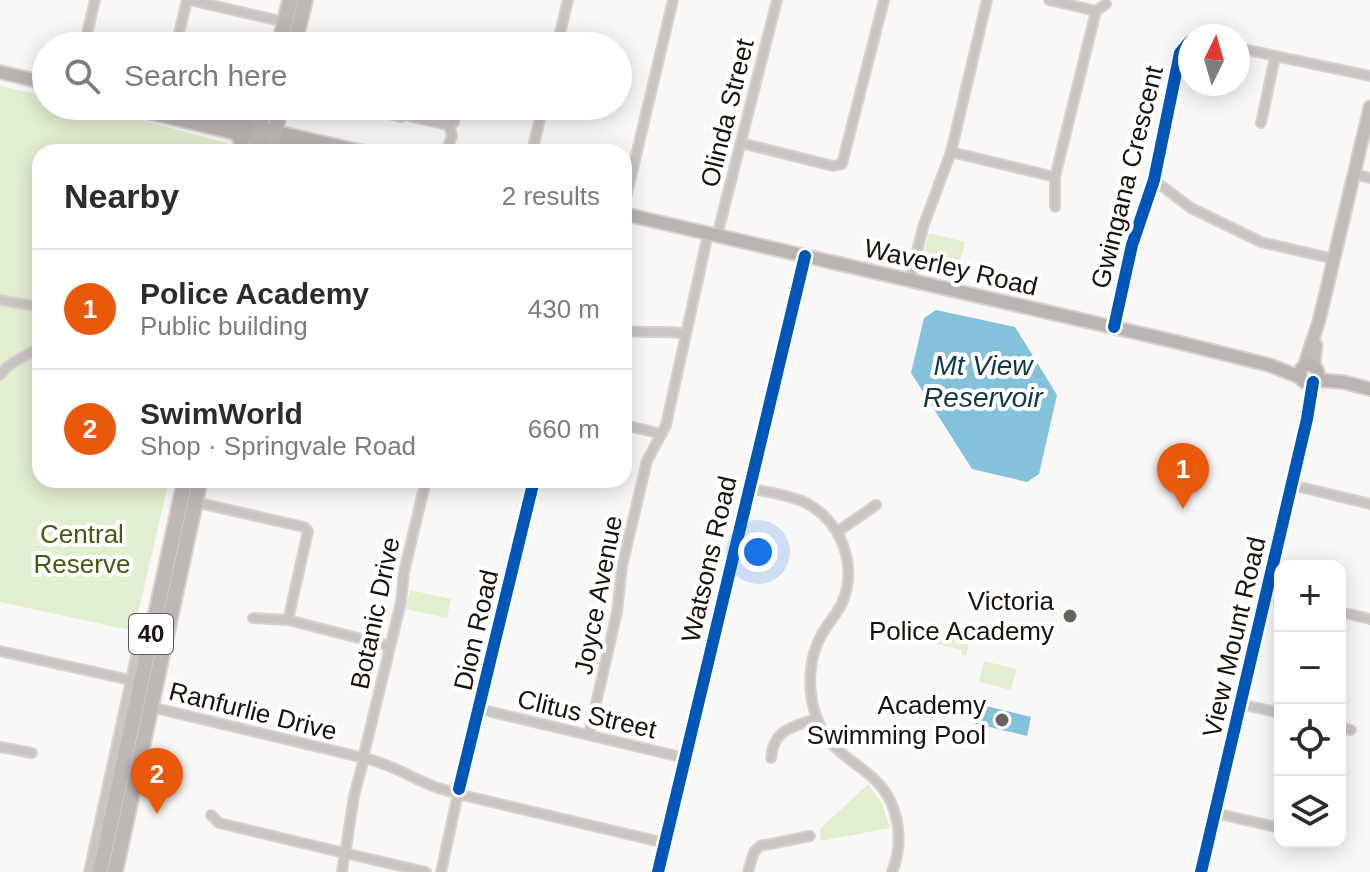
<!DOCTYPE html>
<html lang="en">
<head>
<meta charset="utf-8">
<style>
	body { margin:0; font-family:Arial,sans-serif; background:#f7f7f7; color:#2b2b33 }
	.controls { position:absolute; right:24px; bottom:24px; display:grid; overflow:hidden; border-radius:16px; box-shadow:0 4px 20px #0003 }
	.controls button { width:72px; height:72px; display:grid; place-items:center; padding:0; border:0; border-bottom:2px solid #e1e1e2; background:#fff; color:#2b2b33; font:40px sans-serif }
	.compass { position:absolute; left:1178px; top:24px; width:72px; height:72px; border-radius:50%; background:#fff; box-shadow:0 4px 20px #0003; rotate:5deg }
	.you { position:absolute; left:758px; top:552px; width:28px; height:28px; margin:-20px; border:6px solid #fff; border-radius:50%; background:#1a73e8; box-shadow:0 0 0 12px #1a73e833 }
	.badge { display:grid; place-items:center; width:52px; height:52px; border-radius:50%; background:#ea580c; color:#fff; font-size:26px; font-weight:700 }
	.pin { position:absolute; translate:-50% -66px; filter:drop-shadow(0 2px 4px #0008) }
	.pin::after { content:''; position:absolute; top:42px; width:28px; height:24px; background:inherit; clip-path:polygon(0 0,100% 0,50% 100%) }
	.list { margin:0; padding:0; list-style:none }
	h2 { display:flex; justify-content:space-between; align-items:center; height:104px; margin:0; padding:0 32px; font-size:34px }
	h2 small { font-size:26px; font-weight:400; color:#7c7c81 }
	.list li { display:grid; grid-template-columns:52px 1fr auto; gap:24px; align-items:center; box-sizing:border-box; height:120px; padding:0 32px; border-top:2px solid #e1e1e2 }
	.list b { display:block; font-size:30px; white-space:nowrap }
	.list p { margin:0; font-size:26px; white-space:nowrap; color:#7c7c81 }
	.list em { font-size:26px; font-style:normal; color:#7c7c81 }
	.icon { flex:none; width:44px; height:44px; fill:none; stroke:currentColor; stroke-width:2; stroke-linecap:round; stroke-linejoin:round }
	.map { position:relative; flex:none; width:1370px; height:872px; overflow:hidden }
	.search { position:absolute; background:#fff; box-shadow:0 4px 20px #0003; left:32px; top:32px; width:600px; height:88px; display:flex; align-items:center; gap:20px; box-sizing:border-box; padding:0 28px; border-radius:44px; color:#7c7c81; font-size:30px }
	.panel { position:absolute; background:#fff; box-shadow:0 4px 20px #0003; left:32px; top:144px; width:600px; height:344px; border-radius:24px }
	.map>svg:first-child { display:block }
	.green { fill:#e2eed0 }
	.water { fill:#84c1da }
	.lines { fill:none; stroke-linecap:round; stroke-linejoin:round }
	.street-casing { stroke:#d5d3d1; stroke-width:12 }
	.secondary-casing { stroke:#d5d3d1; stroke-width:15 }
	.primary-casing { stroke:#d5d3d1; stroke-width:16 }
	.highway-casing { stroke:#d5d3d1; stroke-width:18 }
	.street { stroke:#c9c5c3; stroke-width:8 }
	.secondary { stroke:#bfbbb8; stroke-width:11 }
	.primary { stroke:#b9b4b0; stroke-width:12 }
	.highway { stroke:#beb8b5; stroke-width:14 }
	.cycleway-casing { stroke:#fff; stroke-width:17 }
	.cycleway { stroke:#0057b8; stroke-width:12 }
	.poi-dot { fill:#68625e; stroke:#fff; stroke-width:3 }
	.labels { text-anchor:middle; stroke-width:8; stroke-linejoin:round; paint-order:stroke }
	.shield { fill:#fff; stroke:#5f5955; stroke-width:2 }
	.shield-label { font-size:24px; font-weight:bold; fill:#1a120c }
	.street-label { font-size:26px; fill:#1a120c; stroke:#fff }
	.park-label { font-size:26px; fill:#415b0f; stroke:#fff }
	.poi-label { font-size:26px; fill:#1a120c; stroke:#fff; text-anchor:end }
	.water-label { font-size:28px; font-style:italic; fill:#113949; stroke:#fff }
</style>
</head>
<body>
<div class="map">
<svg width="1370" height="872" viewBox="0 0 1370 872">
	<rect width="100%" height="100%" fill="#faf8f6"/>
	<!-- green -->
	<g class="green">
		<polygon points="0,86 46,96 46,106 90,106 226,143 234,146 238,152 40,152 40,480 169,480 134,631 0,602"/>
		<polygon points="929,233 965,242 955,280 922,273 920,269"/>
		<polygon points="410,590 451,599 447,618 406,609"/>
		<polygon points="967,622 974,626 966,656 961,655 962,650 905,636 902,641 905,628 905,635 937,639 941,639 941,633 945,633 947,637 967,628"/>
		<polygon points="984,661 1017,669 1011,690 979,682"/>
		<polygon points="868,784 882,803 890,828 821,841 820,829"/>
	</g>
	<!-- water -->
	<g class="water">
		<polygon points="936,310 1015,327 1057,395 1039,474 1027,482 972,469 911,373 924,318"/>
		<polygon points="978,704 1031,717 1027,736 973,723"/>
	</g>
	<g class="lines">
		<defs>
			<g id="street">
				<polyline points="189,0 285,22"/>
				<polyline points="1049,0 1096,11 1055,177 1055,207"/>
				<polyline points="1096,11 1106,4"/>
				<polyline points="84,46 95,0"/>
				<polyline points="176,46 187,0"/>
				<polyline points="557,46 568,0"/>
				<polyline points="1238,48 1370,76"/>
				<polyline points="409,106 412,117 449,125"/>
				<polyline points="389,114 401,117 410,114"/>
				<polyline points="1261,123 1275,57"/>
				<polyline points="449,125 454,122 458,106"/>
				<polyline points="741,143 833,166 842,164 884,0"/>
				<polyline points="446,152 452,136 449,125"/>
				<polyline points="532,152 543,106"/>
				<polyline points="951,152 1055,177"/>
				<polyline points="1354,174 1370,178"/>
				<polyline points="1154,180 1191,208 1261,242 1334,259"/>
				<polyline points="624,206 673,0"/>
				<polyline points="717,236 777,0"/>
				<polyline points="910,280 923,227 951,152 987,0"/>
				<polyline points="0,300 40,307"/>
				<polyline points="1114,327 1132,245 1154,180 1180,53 1190,41"/>
				<path d="M624 330C646 335 664 329 686 334"/>
				<path d="M0 375C12 358 29 358 40 345"/>
				<polyline points="624,425 662,434"/>
				<polyline points="1292,485 1370,504"/>
				<path d="M749 488C766 492 785 494 802 501 840 518 859 565 842 603 837 614 828 623 822 634 808 659 807 689 816 716 827 749 849 757 872 777 899 801 905 840 892 872"/>
				<polyline points="195,502 304,527 308,531 288,620"/>
				<polyline points="837,532 876,505"/>
				<polyline points="1266,595 1280,598"/>
				<polyline points="1340,612 1370,619"/>
				<polyline points="253,618 288,620 389,646"/>
				<polyline points="0,651 135,681"/>
				<polyline points="1240,704 1280,713"/>
				<polyline points="151,707 360,757"/>
				<polyline points="479,709 685,758"/>
				<polyline points="1340,727 1351,730"/>
				<polyline points="589,734 617,612 622,566 647,461 666,425 708,234"/>
				<polyline points="0,747 32,753"/>
				<polyline points="364,754 401,602 404,572 426,480"/>
				<path d="M771 758C774 728 792 728 817 718"/>
				<path d="M368 759C398 766 424 787 454 792"/>
				<polyline points="459,789 534,480"/>
				<polyline points="462,795 665,843"/>
				<polyline points="1215,813 1280,828"/>
				<polyline points="211,815 219,823 340,852"/>
				<polyline points="346,848 354,796 363,762"/>
				<polyline points="349,854 426,872"/>
				<polyline points="89,872 141,634"/>
				<polyline points="342,872 344,858"/>
				<polyline points="441,872 457,798"/>
				<polyline points="748,872 754,852 760,846 810,836"/>
			</g>
			<g id="secondary">
				<polyline points="1304,366 1319,321 1370,107"/>
				<polyline points="1314,366 1316,345"/>
				<polyline points="658,872 805,256"/>
				<polyline points="1201,872 1307,419 1313,382"/>
			</g>
			<g id="primary">
				<polyline points="0,72 46,83"/>
				<polyline points="121,106 315,152"/>
				<polyline points="162,106 364,152"/>
				<polyline points="237,135 246,152"/>
				<polyline points="624,214 1177,342 1269,365 1300,377"/>
				<circle cx="1309" cy="374" r="9"/>
				<polyline points="1316,380 1343,382 1370,389"/>
			</g>
			<g id="highway">
				<polyline points="279,46 290,0"/>
				<polyline points="294,46 305,0"/>
				<polyline points="254,152 265,106"/>
				<polyline points="270,152 281,106"/>
				<polyline points="100,872 185,480"/>
				<polyline points="115,872 200,480"/>
			</g>
		</defs>
		<!-- street casing -->
		<use href="#street" class="street-casing"/>
		<!-- secondary casing -->
		<use href="#secondary" class="secondary-casing"/>
		<!-- primary casing -->
		<use href="#primary" class="primary-casing"/>
		<!-- highway casing -->
		<use href="#highway" class="highway-casing"/>
		<!-- street -->
		<use href="#street" class="street"/>
		<!-- secondary -->
		<use href="#secondary" class="secondary"/>
		<!-- primary -->
		<use href="#primary" class="primary"/>
		<!-- highway -->
		<use href="#highway" class="highway"/>
		<defs>
			<g id="cycleway">
				<polyline points="1114,327 1132,245 1154,180 1180,53 1190,41"/>
				<polyline points="459,789 534,480"/>
				<polyline points="658,872 805,256"/>
				<polyline points="1201,872 1307,419 1313,382"/>
			</g>
		</defs>
		<!-- cycleway casing -->
		<use href="#cycleway" class="cycleway-casing"/>
		<!-- cycleway -->
		<use href="#cycleway" class="cycleway"/>
	</g>
	<!-- markers -->
	<g class="poi-dot">
		<circle cx="1070" cy="616" r="8"/>
		<circle cx="1002" cy="720" r="8"/>
	</g>
	<g class="labels">
		<!-- shield labels -->
		<rect class="shield" x="129" y="614" width="44" height="40" rx="6"/>
		<g class="shield-label">
			<text x="151" y="642">40</text>
		</g>
		<!-- street labels -->
		<g class="street-label">
			<text transform="translate(727 113) rotate(-76)" y="9">Olinda Street</text>
			<text transform="translate(1127 177) rotate(-76)" y="9">Gwingana Crescent</text>
			<text transform="translate(951 267) rotate(13)" y="9">Waverley Road</text>
			<text transform="translate(709 559) rotate(-77)" y="9">Watsons Road</text>
			<text transform="translate(598 595) rotate(-79)" y="9">Joyce Avenue</text>
			<text transform="translate(375 613) rotate(-78)" y="9">Botanic Drive</text>
			<text transform="translate(476 630) rotate(-77)" y="9">Dion Road</text>
			<text transform="translate(1234 637) rotate(-77)" y="9">View Mount Road</text>
			<text transform="translate(253 711) rotate(14)" y="9">Ranfurlie Drive</text>
			<text transform="translate(587 714) rotate(13)" y="9">Clitus Street</text>
		</g>
		<!-- park labels -->
		<g class="park-label">
			<text x="82" y="543">Central<tspan x="82" dy="30">Reserve</tspan></text>
		</g>
		<!-- poi labels -->
		<g class="poi-label">
			<text x="1054" y="610">Victoria<tspan x="1054" dy="30">Police Academy</tspan></text>
			<text x="986" y="714">Academy<tspan x="986" dy="30">Swimming Pool</tspan></text>
		</g>
		<!-- water labels -->
		<g class="water-label">
			<text x="983" y="375">Mt View<tspan x="983" dy="32">Reservoir</tspan></text>
		</g>
	</g>
</svg>
<div class="controls">
<button>+</button>
<button>−</button>
<button><svg class="icon" aria-label="locate" viewBox="0 0 24 24"><circle cx="12" cy="12" r="6"/><path d="M12 2v4M12 18v4M2 12h4M18 12h4"/></svg></button>
<button><svg class="icon" aria-label="layers" viewBox="0 0 24 24"><path d="M12 4l9 5-9 5-9-5zM3 14l9 5 9-5"/></svg></button>
</div>
<svg class="compass" viewBox="-18 -18 36 36"><path d="M0-13l5 13h-10z" fill="#e53935"/><path d="M0 13l5-13h-10z" fill="#7c7c81"/></svg>
<div class="you"></div>
<div class="pin badge" style="left:1183px;top:509px">1</div>
<div class="pin badge" style="left:157px;top:814px">2</div>
<div class="search"><svg class="icon" aria-label="search" viewBox="0 0 24 24"><circle cx="10" cy="10" r="6"/><path d="M15 15l6 6"/></svg>Search here</div>
<section class="panel">
<h2>Nearby<small>2 results</small></h2>
<ul class="list">
<li><span class="badge">1</span><div><b>Police Academy</b><p>Public building</p></div><em>430 m</em></li>
<li><span class="badge">2</span><div><b>SwimWorld</b><p>Shop · Springvale Road</p></div><em>660 m</em></li>
</ul>
</section>
</div>
</body>
</html>
